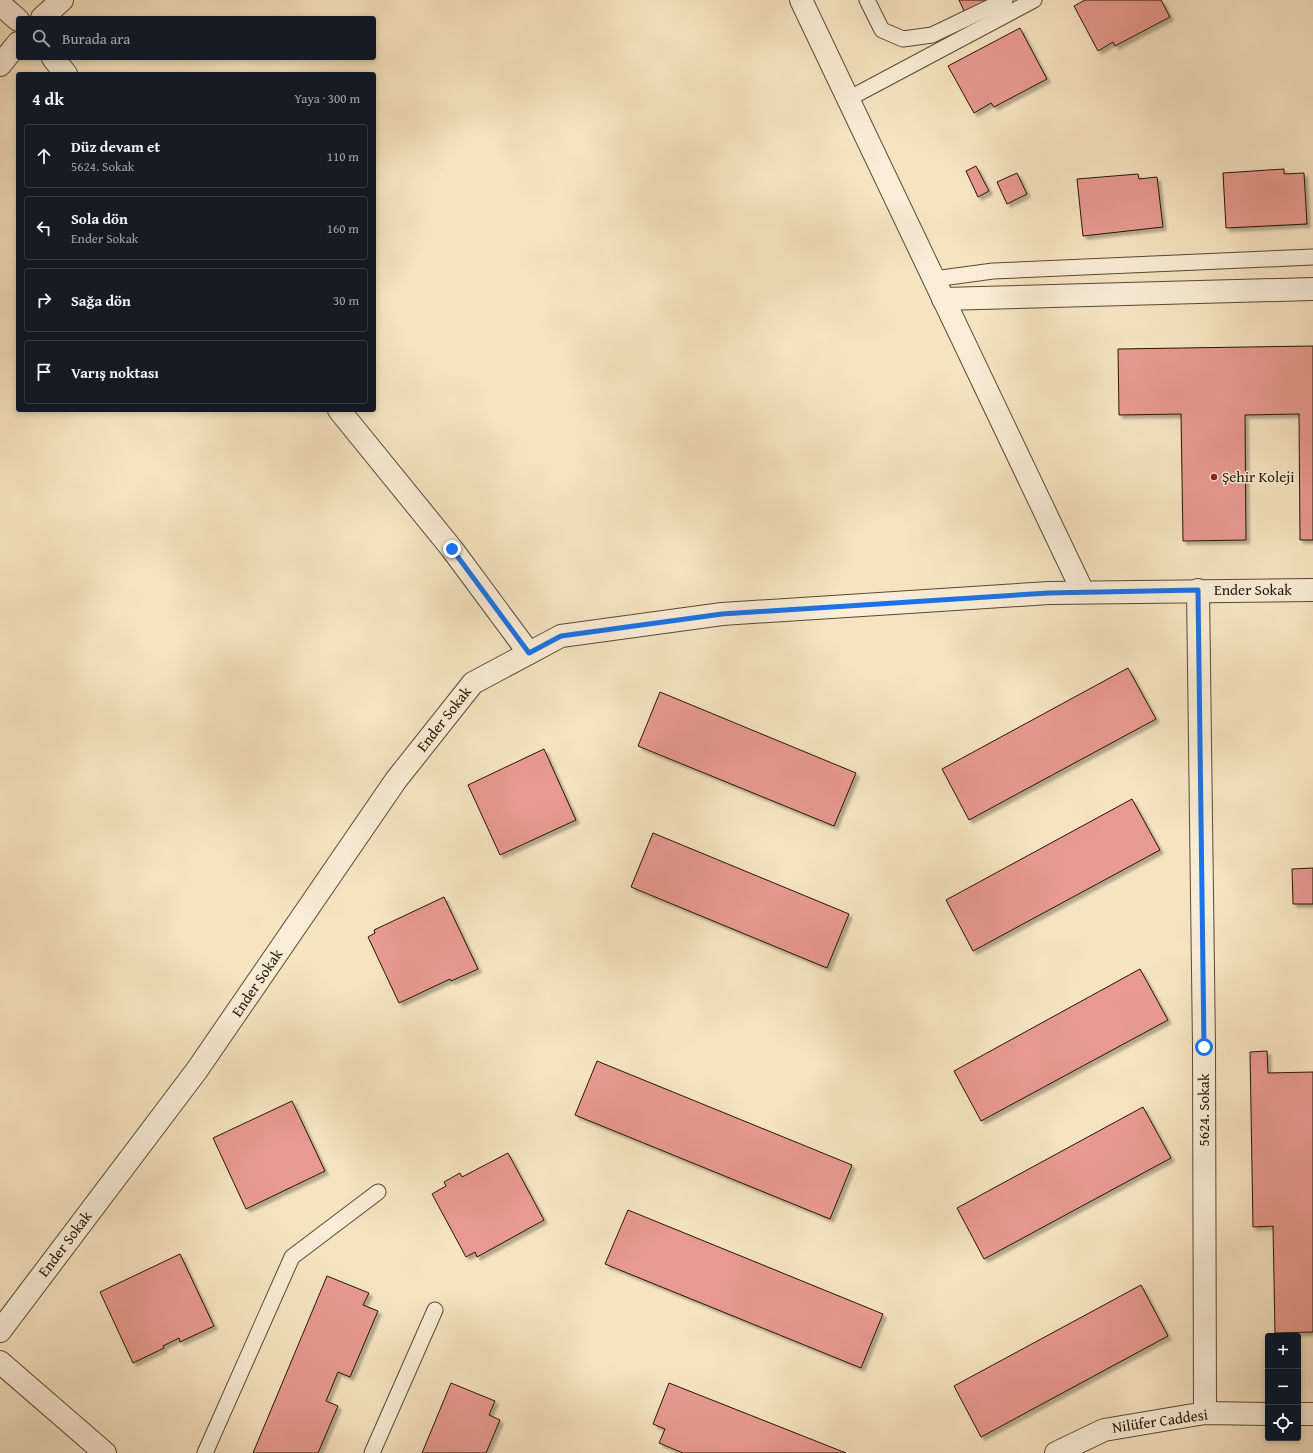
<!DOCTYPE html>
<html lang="tr">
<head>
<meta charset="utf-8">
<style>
	body { margin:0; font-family:"Gentium Book Plus",serif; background:#20242c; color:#f1f3f6 }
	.controls { position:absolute; right:12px; bottom:12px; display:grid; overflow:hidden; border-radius:4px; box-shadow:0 2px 6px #0003 }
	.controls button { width:36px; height:36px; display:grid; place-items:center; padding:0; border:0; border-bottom:1px solid #363941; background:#171b24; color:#f1f3f6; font:20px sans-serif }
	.stop { position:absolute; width:12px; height:12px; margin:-9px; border:3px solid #1a73e8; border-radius:50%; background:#fff }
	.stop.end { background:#1a73e8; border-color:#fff; box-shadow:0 1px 4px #0008 }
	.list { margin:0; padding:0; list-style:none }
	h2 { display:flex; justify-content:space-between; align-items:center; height:52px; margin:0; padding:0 16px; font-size:17px }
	h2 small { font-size:13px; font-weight:400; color:#9ea1a6 }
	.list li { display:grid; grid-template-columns:26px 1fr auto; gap:12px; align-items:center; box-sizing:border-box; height:64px; margin:0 8px 8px; padding:0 8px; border:1px solid #363941; border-radius:4px }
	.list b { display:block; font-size:15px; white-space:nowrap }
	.list p { margin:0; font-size:13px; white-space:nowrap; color:#9ea1a6 }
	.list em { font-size:13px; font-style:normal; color:#9ea1a6 }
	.icon { flex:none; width:22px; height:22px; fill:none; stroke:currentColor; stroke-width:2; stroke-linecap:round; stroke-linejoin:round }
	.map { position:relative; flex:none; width:1313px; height:1453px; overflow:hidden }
	.search { position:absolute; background:#171b24; box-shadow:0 2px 6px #0003; left:16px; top:16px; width:360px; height:44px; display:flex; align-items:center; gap:10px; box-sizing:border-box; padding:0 14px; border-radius:4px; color:#9ea1a6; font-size:15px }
	.panel { position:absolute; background:#171b24; box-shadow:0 2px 6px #0003; left:16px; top:72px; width:360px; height:340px; border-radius:4px }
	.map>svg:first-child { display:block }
	.building { fill:#e89a90; stroke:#251603; filter:url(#shadow) }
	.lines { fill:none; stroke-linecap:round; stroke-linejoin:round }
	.service-casing { stroke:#594a32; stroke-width:17 }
	.minor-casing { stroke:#594a32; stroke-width:24 }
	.tertiary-casing { stroke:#594a32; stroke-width:24 }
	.service { stroke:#f9edd7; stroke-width:15 }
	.minor { stroke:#f9edd7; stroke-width:22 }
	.tertiary { stroke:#f9edd7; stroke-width:22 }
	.route { stroke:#1a73e8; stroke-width:5 }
	.poi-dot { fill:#8f2418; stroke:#f9edd7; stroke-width:1.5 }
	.labels { text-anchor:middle; stroke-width:3; stroke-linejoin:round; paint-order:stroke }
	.poi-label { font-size:15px; fill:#251603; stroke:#f9edd7; text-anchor:start }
	.street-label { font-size:15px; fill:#251603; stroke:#f9edd7 }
</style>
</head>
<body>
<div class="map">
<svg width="1313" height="1453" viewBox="0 0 1313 1453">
	<defs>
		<filter id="shadow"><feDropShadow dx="3.5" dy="3.5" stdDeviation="1" flood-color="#0004"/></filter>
	</defs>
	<rect width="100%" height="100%" fill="#f6e4c1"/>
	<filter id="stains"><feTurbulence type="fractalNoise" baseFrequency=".005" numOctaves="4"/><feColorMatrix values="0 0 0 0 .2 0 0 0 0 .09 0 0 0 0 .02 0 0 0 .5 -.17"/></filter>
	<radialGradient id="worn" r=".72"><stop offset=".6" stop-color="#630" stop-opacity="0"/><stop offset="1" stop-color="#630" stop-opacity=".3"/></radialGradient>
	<!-- building -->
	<g class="building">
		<polygon points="959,0 992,0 965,13"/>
		<polygon points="1085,0 1161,0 1170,17 1115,46 1113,42 1098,51 1074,6"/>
		<polygon points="1020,28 1047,79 994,107 991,103 974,113 948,66"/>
		<polygon points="976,166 989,191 978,197 966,171"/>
		<polygon points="1284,169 1284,174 1304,173 1307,224 1226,228 1223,173"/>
		<polygon points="1017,173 1027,194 1007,204 997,182"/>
		<polygon points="1138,174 1139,179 1157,177 1163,227 1083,236 1077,179"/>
		<polygon points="1313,346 1313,540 1300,540 1299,414 1245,415 1246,540 1183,541 1181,414 1119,415 1118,349"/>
		<polygon points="1128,668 1156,719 969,820 942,769"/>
		<polygon points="660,692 856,773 834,826 638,746"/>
		<polygon points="544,749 576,820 500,855 468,785"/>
		<polygon points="1132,799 1160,850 973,951 946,900"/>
		<polygon points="653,833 849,914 827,968 631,887"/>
		<polygon points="1313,868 1313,904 1293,904 1292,869"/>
		<polygon points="444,897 478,969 451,981 450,979 399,1003 368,937 375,933 374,930"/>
		<polygon points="1140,969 1168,1020 981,1121 954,1071"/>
		<polygon points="1267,1051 1268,1073 1313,1072 1313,1332 1275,1333 1273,1226 1253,1227 1250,1052"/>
		<polygon points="597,1061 852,1165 830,1219 575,1115"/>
		<polygon points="292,1101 325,1171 246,1209 213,1138"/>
		<polygon points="1143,1107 1171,1158 984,1259 957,1208"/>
		<polygon points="508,1153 544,1220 477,1257 475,1252 466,1257 432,1194 446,1186 444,1182 460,1173 462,1177"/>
		<polygon points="628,1210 883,1314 861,1368 605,1264"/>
		<polygon points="180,1254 214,1326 180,1342 179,1338 163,1346 164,1348 133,1363 100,1292"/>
		<polygon points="327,1276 369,1293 363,1305 378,1311 350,1377 338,1372 326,1401 338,1406 318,1453 253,1453"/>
		<polygon points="1141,1285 1168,1336 981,1437 954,1386"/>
		<polygon points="451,1383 495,1401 489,1415 500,1420 486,1453 422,1453"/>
		<polygon points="669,1383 846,1453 683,1453 659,1443 665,1429 653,1424"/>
	</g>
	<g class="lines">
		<defs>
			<g id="service">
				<polyline points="867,0 882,30 903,39 932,35 1005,0"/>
				<polyline points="848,99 1034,0"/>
				<polyline points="934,279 993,271 1313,257"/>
				<polyline points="205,1453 292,1257 378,1192"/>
				<polyline points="372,1453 435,1310"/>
			</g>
			<g id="minor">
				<polyline points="801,0 1083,592"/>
				<polyline points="0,4 18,20"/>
				<polyline points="42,18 62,0"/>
				<polyline points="53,58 66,74"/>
				<polyline points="0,65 18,43"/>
				<polyline points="943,299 1313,289"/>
				<polyline points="339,410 452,549 529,653"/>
				<polyline points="1198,590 1204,1047 1205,1413"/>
				<polyline points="0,1331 197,1070 396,780 473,683 561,636 722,614 1049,593 1313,590"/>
				<polyline points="0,1362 105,1453"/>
			</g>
			<g id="tertiary">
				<polyline points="1298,1414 1313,1414"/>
				<polyline points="1056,1453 1104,1430 1205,1413 1268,1414"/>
			</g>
		</defs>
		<!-- service casing -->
		<use href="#service" class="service-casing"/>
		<!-- minor casing -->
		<use href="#minor" class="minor-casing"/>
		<!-- tertiary casing -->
		<use href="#tertiary" class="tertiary-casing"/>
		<!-- service -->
		<use href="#service" class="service"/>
		<!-- minor -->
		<use href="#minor" class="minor"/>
		<!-- tertiary -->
		<use href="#tertiary" class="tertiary"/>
	</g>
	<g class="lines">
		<!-- route -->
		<polyline class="route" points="452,549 529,653 561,636 722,614 1049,593 1198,590 1204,1047"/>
	</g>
	<!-- markers -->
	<circle class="poi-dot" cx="1214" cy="477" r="4"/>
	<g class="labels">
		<!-- poi labels -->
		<g class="poi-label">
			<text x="1222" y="482">Şehir Koleji</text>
		</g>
		<!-- street labels -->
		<g class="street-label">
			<text x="1253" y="595">Ender Sokak</text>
			<text transform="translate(444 719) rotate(-52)" y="5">Ender Sokak</text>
			<text transform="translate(257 983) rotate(-56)" y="5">Ender Sokak</text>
			<text transform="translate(1204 1110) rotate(-90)" y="5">5624. Sokak</text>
			<text transform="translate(65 1244) rotate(-53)" y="5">Ender Sokak</text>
			<text transform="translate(1160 1421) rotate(-8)" y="5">Nilüfer Caddesi</text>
		</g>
	</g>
	<rect width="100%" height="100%" filter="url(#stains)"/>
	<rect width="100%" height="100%" fill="url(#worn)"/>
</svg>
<div class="controls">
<button>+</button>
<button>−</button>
<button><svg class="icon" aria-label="locate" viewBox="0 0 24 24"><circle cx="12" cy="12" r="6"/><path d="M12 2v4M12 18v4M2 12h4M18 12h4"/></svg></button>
</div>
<div class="stop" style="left:1204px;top:1047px"></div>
<div class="stop end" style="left:452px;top:549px"></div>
<div class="search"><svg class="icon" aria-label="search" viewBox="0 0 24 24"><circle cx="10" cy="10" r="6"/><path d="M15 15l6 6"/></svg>Burada ara</div>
<section class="panel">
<h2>4 dk<small>Yaya · 300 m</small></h2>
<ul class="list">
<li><svg class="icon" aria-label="ahead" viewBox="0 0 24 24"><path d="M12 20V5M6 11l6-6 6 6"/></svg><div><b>Düz devam et</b><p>5624. Sokak</p></div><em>110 m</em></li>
<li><svg class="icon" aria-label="left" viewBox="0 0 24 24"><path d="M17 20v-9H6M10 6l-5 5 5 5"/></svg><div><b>Sola dön</b><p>Ender Sokak</p></div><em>160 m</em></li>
<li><svg class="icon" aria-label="right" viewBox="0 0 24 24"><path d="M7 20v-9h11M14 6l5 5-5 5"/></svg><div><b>Sağa dön</b></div><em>30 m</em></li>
<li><svg class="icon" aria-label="arrive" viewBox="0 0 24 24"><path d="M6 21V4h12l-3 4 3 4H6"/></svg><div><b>Varış noktası</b></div></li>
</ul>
</section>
</div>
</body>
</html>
